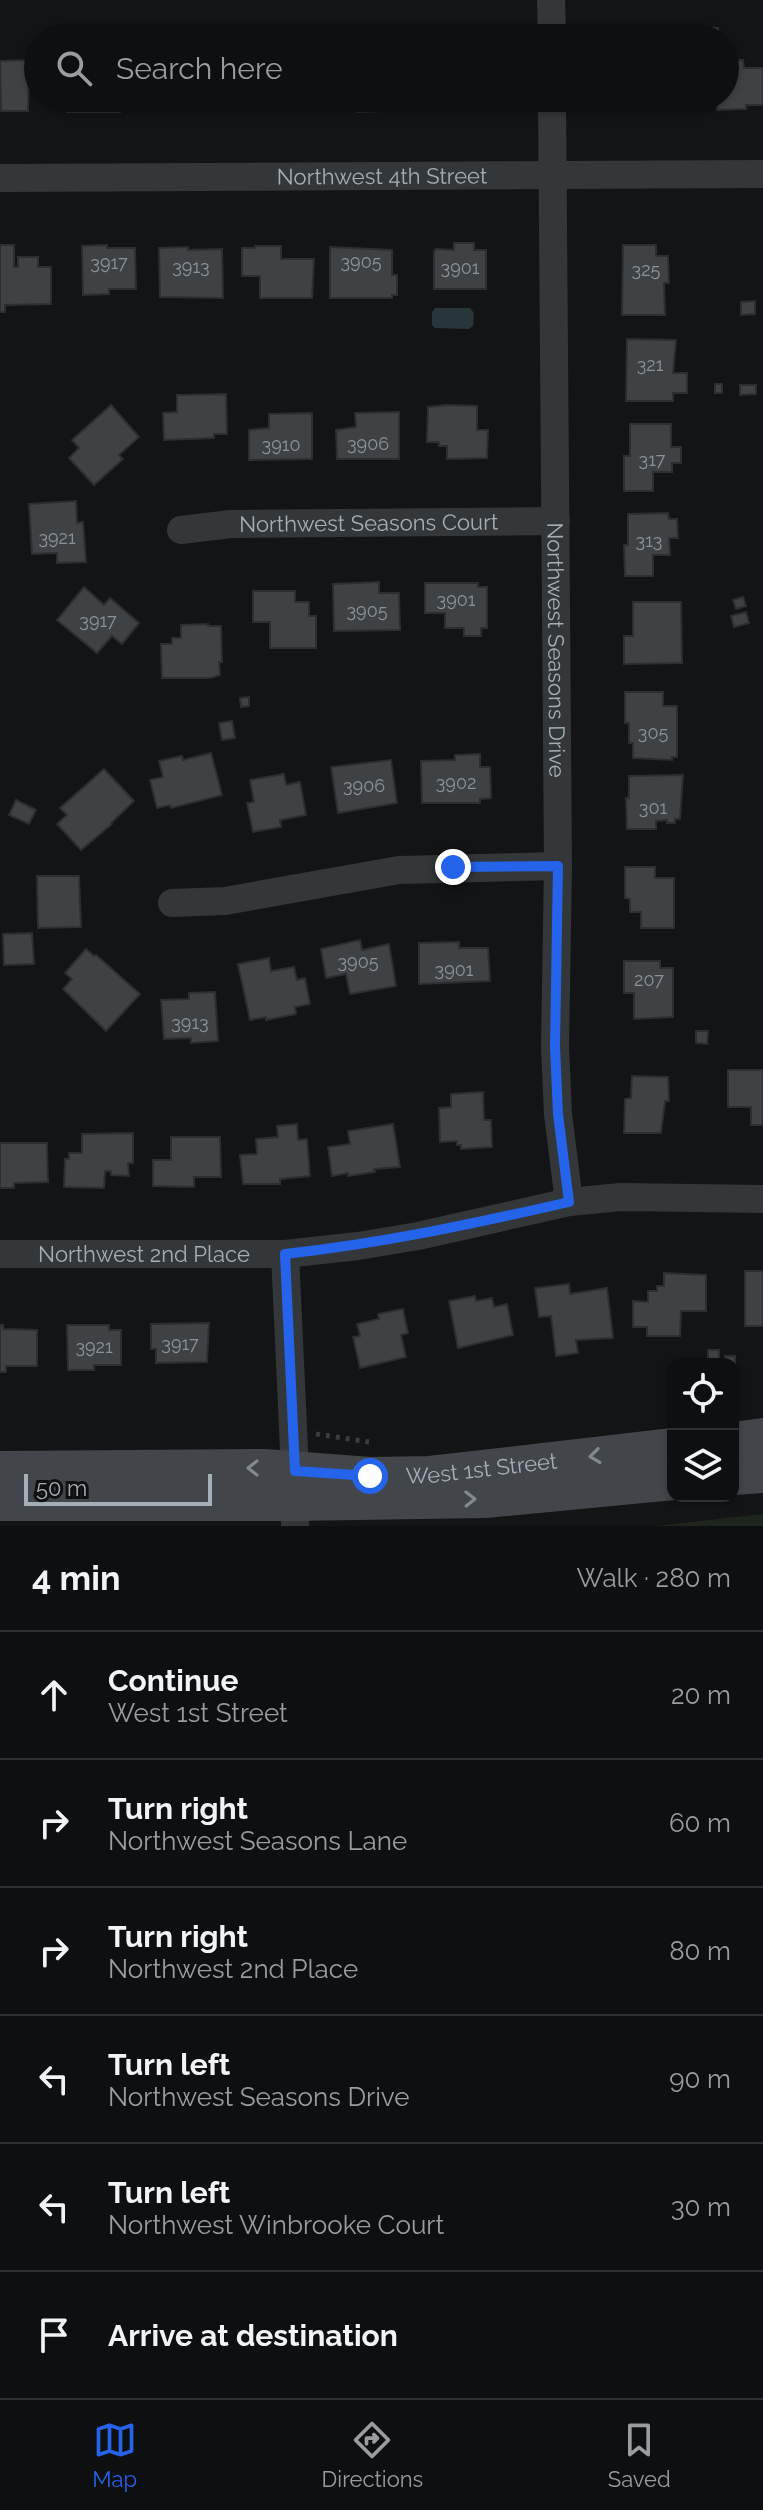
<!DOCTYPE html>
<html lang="en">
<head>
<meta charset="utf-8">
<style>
	body { margin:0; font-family:Raleway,sans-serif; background:#1c1d1e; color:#f1f3f6 }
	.controls { position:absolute; right:24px; bottom:24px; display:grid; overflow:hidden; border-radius:16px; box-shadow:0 2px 6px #0004 }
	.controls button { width:72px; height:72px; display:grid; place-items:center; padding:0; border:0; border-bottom:2px solid #2e2f30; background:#0e0f10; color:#f1f3f6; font:40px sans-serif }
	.scale { position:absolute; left:24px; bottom:20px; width:188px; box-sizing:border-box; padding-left:8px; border:4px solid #a4aeb6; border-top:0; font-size:22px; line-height:28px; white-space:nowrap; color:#a4aeb6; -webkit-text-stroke:6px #0e0f10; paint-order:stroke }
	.stop { position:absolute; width:24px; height:24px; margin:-18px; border:6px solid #2563eb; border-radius:50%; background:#fff }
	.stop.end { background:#2563eb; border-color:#fff; box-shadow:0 2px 8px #0008 }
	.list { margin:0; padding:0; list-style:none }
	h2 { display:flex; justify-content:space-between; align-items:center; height:104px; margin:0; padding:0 32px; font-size:34px }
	h2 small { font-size:26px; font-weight:400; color:#9b9c9f }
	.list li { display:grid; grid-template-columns:52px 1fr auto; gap:24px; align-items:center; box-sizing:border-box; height:128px; padding:0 32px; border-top:2px solid #2e2f30 }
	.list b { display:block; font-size:30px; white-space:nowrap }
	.list p { margin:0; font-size:26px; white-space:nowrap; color:#9b9c9f }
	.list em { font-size:26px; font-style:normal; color:#9b9c9f }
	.icon { flex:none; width:44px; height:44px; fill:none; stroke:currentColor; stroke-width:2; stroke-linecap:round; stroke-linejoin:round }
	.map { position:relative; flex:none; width:763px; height:1526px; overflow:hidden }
	.search { position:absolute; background:#0e0f10; box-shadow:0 2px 6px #0004; left:24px; right:24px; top:24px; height:88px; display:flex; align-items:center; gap:20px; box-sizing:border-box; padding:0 28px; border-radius:44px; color:#9b9c9f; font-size:30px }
	.sheet { height:872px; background:#0e0f10 }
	nav { display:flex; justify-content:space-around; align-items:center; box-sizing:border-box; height:112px; border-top:2px solid #2e2f30; background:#0e0f10; font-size:22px; color:#9b9c9f }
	nav a { display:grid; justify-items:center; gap:4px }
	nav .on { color:#2563eb }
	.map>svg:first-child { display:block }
	.green { fill:#1e251d }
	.water { fill:#293639 }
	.building { fill:#3f4245; stroke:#2d2e31; stroke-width:2 }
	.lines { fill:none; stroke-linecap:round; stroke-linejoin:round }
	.path { stroke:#3a3e41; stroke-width:5; stroke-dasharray:4 6; stroke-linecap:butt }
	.street { stroke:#34373a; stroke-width:28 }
	.secondary { stroke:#42464a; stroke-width:38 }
	.oneway { stroke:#828a90 }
	.route { stroke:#2563eb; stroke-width:10 }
	.labels { text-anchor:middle; stroke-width:7; stroke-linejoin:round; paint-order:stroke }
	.number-label { font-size:18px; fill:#8b939a }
	.street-label { font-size:22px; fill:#a4aeb6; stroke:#0e0f10 }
</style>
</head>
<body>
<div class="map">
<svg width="763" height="1526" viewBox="0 0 763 1526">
	<rect width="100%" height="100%" fill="#131415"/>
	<!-- green -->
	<polygon class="green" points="763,1514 763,1526 655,1526"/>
	<!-- water -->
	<polygon class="water" points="435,308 470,308 474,313 473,326 469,329 435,328 432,325 432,312"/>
	<!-- building -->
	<g class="building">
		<rect x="705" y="28" width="13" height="10"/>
		<polygon points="29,60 28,111 1,111 0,61"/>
		<polygon points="725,60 743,60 744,68 763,68 763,105 746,105 746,109 717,110 717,98 725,98"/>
		<polygon points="67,98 119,98 120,112 67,112"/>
		<polygon points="156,98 186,98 185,109 158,110"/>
		<polygon points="244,98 294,98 294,105 293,107 274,106 274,110 244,110"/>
		<polygon points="351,98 386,98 386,111 357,112 357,104 351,104"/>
		<polygon points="424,98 485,98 485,109 441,110 441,106 425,107"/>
		<polygon points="622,98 687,98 687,103 674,104 674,108 634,108 622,107"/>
		<polygon points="454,243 474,243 474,250 486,250 486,289 434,289 434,251 436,249 454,250"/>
		<polygon points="0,245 14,245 14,267 18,267 18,257 38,257 38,267 51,267 51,304 5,305 5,312 0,312"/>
		<polygon points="107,245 107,248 135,248 136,289 109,289 109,294 83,295 82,246"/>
		<polygon points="623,245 656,245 656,256 668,256 669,283 664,283 665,315 622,315"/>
		<polygon points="255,246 281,246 281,259 314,259 312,298 260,298 260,276 242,276 242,248 255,248"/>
		<polygon points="188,247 188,250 222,249 223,298 160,297 159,248"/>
		<polygon points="330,247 392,250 392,275 397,275 397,295 392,295 392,298 330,298"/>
		<polygon points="755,301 755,314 741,315 741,302"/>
		<polygon points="627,339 676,340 673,373 687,373 687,393 673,393 673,401 626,401"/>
		<rect x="715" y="384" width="7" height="9"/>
		<polygon points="740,385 756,385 756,394 740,395"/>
		<polygon points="226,394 227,434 214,434 214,438 164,440 163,413 177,412 177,395"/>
		<polygon points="111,405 139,437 119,455 123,459 94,485 69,458 79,448 72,440"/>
		<polygon points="448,405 477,406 477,430 488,430 487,458 447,459 447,446 439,446 439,442 427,442 428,407"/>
		<polygon points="399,412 399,459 337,459 336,430 356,427 355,413"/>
		<polygon points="312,413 312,459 249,460 249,430 269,428 269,414"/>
		<polygon points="630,424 671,424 671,447 681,447 681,463 672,463 672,472 653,472 653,491 624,491 624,456 630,456"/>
		<polygon points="76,501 77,523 83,522 86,562 57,563 57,553 32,554 29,504"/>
		<polygon points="668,513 669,519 677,519 678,538 669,538 670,555 653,555 653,576 625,576 624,545 628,545 628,514"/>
		<polygon points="379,582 379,593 399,593 400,630 334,631 333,584"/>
		<polygon points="425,583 478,583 478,587 487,587 487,628 481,628 481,636 464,636 464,628 445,628 445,613 425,613"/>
		<polygon points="84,587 104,605 110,598 139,623 122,644 112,636 97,653 57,620"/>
		<polygon points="253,591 295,591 295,602 309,602 309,616 316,616 316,648 270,648 270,622 253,622"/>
		<polygon points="743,597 746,606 736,609 733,600"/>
		<polygon points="633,602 681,602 682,663 624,664 624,636 633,636"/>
		<polygon points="746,612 749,623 734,627 731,616"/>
		<polygon points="208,624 208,626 221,626 222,662 219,662 220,675 211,678 162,678 161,644 172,644 172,638 181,638 181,625"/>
		<polygon points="625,692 663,692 663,706 677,706 677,757 672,757 672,760 633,758 633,743 629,743 629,723 625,723"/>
		<polygon points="249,697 249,706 241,707 240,698"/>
		<polygon points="232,721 235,738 222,740 219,723"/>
		<polygon points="211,753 222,795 171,808 170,805 157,808 150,780 163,777 159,761 182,756 183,760"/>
		<polygon points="480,754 480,767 490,767 491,798 480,799 480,803 422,803 421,761 455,760 455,755"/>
		<polygon points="391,760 397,803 338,813 331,767"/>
		<polygon points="104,769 134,801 111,823 112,824 81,850 57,824 67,815 60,808"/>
		<polygon points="284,774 286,785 300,782 306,815 280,820 281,827 253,832 247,803 254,802 250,780"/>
		<polygon points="683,775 680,819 675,819 675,823 667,823 667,820 656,821 656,829 627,829 626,798 629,798 629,776"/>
		<polygon points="16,800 36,810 29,824 9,815"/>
		<polygon points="625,867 655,867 655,878 674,878 674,928 641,928 641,912 630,912 630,899 625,898"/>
		<polygon points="37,876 79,876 81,927 38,928"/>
		<polygon points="32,933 34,964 4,965 3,934"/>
		<polygon points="360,940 362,950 389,944 396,986 350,994 346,974 326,978 321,949"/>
		<polygon points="459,942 459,948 488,948 490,981 419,984 419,943"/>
		<polygon points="86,949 94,956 96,955 140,994 106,1031 63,989 72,979 65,973"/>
		<polygon points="269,958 271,971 294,967 297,980 305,978 310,1004 295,1007 296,1014 266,1020 266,1017 250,1020 238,964"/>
		<polygon points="624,961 660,961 660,968 673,968 673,1017 634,1019 634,993 624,993"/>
		<polygon points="215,992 218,1041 191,1043 191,1038 164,1039 161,1000 189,999 189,993"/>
		<polygon points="696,1031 708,1031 707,1044 696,1043"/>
		<polygon points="728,1070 763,1070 763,1125 751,1125 751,1107 728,1107"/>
		<polygon points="632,1076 668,1077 669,1101 665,1101 661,1133 624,1133 625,1099 631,1098"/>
		<polygon points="483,1092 484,1120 491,1120 492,1147 461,1149 461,1145 457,1145 457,1141 440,1142 439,1108 451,1107 451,1094"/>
		<polygon points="297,1124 298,1140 307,1139 310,1176 280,1179 280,1184 243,1184 240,1155 257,1154 256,1139 278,1137 277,1126"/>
		<polygon points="393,1124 400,1167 374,1169 375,1172 348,1176 348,1173 332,1176 328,1147 350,1144 348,1131"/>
		<polygon points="133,1133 133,1163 128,1163 129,1176 111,1175 111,1171 105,1171 104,1188 64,1187 65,1159 69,1159 69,1153 82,1153 82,1134"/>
		<polygon points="171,1137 220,1137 221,1177 194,1177 194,1187 153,1186 153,1160 171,1160"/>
		<polygon points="0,1143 47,1143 48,1182 14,1183 14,1188 0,1188"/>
		<rect x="745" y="1271" width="18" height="55"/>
		<polygon points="664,1273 706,1275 706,1311 681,1311 680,1336 647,1336 647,1327 633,1327 633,1301 648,1302 648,1291 657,1291 657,1286 664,1286"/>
		<polygon points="569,1284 570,1294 607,1288 613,1338 576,1340 578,1353 556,1356 551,1316 539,1317 535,1288"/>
		<polygon points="475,1296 476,1301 492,1298 494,1307 507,1304 513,1335 458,1348 449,1301"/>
		<polygon points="403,1309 408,1333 401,1335 406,1357 360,1368 353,1337 360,1336 357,1324 379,1319 378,1314"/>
		<polygon points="209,1323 207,1362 156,1363 156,1349 151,1349 151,1324"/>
		<polygon points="0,1325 3,1325 3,1329 37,1330 37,1366 6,1366 6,1372 0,1372"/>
		<polygon points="67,1325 109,1325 109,1330 121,1330 121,1365 94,1365 94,1370 68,1370"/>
		<rect x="708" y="1350" width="11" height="14"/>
		<polygon points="725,1356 735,1356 735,1369 733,1364 725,1364"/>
	</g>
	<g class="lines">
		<!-- path -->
		<polyline class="path" points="316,1434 369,1442"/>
		<!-- street -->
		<g class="street">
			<polyline points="551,0 552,38"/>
			<path id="s1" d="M552 98 558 866 555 1047 558 1114 569 1202"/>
			<path id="s2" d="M0 178 763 174"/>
			<path id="s3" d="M181 530 231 524 556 521"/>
			<polyline points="172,903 225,901 399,870 558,866"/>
			<path id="s4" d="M0 1254H285L358 1246 418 1236 569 1202 621 1197 763 1199"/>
			<polyline points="285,1254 295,1471 295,1526"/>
		</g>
		<!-- secondary -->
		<g class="secondary">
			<polyline points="733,1441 763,1437"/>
			<path id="s5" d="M0 1470 264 1468 370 1476 430 1475 673 1447"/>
			<polyline points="733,1476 763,1474"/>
			<polyline points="0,1502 294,1502 485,1499 673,1481"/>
		</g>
	</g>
	<!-- one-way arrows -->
	<defs><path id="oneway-chevron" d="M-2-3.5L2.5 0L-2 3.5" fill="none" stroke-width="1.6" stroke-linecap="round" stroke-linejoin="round" transform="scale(2)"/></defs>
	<g class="oneway">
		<use href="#oneway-chevron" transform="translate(595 1456) rotate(173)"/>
		<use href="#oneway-chevron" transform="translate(253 1468) rotate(180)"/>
		<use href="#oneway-chevron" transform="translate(470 1499) rotate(-1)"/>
	</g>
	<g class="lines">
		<!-- route -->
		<path class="route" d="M370 1476 295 1471 285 1254C383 1243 473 1224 569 1202L558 1114 555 1047 558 866 453 867"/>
	</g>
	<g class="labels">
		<!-- number labels -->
		<g class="number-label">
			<text x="361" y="268">3905</text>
			<text x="109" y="269">3917</text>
			<text x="191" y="273">3913</text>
			<text x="460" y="274">3901</text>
			<text x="646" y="276">325</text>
			<text x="650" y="371">321</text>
			<text x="368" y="450">3906</text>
			<text x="281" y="451">3910</text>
			<text x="652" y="466">317</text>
			<text x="57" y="544">3921</text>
			<text x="649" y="547">313</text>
			<text x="456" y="606">3901</text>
			<text x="367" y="617">3905</text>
			<text x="98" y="627">3917</text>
			<text x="653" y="739">305</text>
			<text x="456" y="789">3902</text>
			<text x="364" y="792">3906</text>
			<text x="653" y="814">301</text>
			<text x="358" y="968">3905</text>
			<text x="454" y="976">3901</text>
			<text x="649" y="986">207</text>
			<text x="190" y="1029">3913</text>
			<text x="180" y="1350">3917</text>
			<text x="94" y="1353">3921</text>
		</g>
		<!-- street labels -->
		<g class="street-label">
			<text dy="8" stroke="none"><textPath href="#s2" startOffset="382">Northwest 4th Street</textPath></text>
			<text dy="8" stroke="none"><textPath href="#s3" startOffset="188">Northwest Seasons Court</textPath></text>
			<text dy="8" stroke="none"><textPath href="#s1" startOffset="552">Northwest Seasons Drive</textPath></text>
			<text dy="8" stroke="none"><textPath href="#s4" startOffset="144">Northwest 2nd Place</textPath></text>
			<text dy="8" stroke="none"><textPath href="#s5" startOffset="482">West 1st Street</textPath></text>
		</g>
	</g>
</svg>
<div class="controls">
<button><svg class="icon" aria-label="locate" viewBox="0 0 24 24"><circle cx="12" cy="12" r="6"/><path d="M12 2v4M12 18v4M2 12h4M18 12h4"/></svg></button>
<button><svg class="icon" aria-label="layers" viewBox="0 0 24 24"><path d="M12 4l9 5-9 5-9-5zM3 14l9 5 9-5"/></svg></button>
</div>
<div class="scale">50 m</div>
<div class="stop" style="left:370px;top:1476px"></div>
<div class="stop end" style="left:453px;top:867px"></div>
<div class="search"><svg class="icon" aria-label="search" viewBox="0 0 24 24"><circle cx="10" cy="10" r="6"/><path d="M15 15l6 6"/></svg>Search here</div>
</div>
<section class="sheet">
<h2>4 min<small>Walk · 280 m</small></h2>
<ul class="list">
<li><svg class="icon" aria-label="ahead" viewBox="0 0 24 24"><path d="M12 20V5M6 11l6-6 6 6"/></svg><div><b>Continue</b><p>West 1st Street</p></div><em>20 m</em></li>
<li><svg class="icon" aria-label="right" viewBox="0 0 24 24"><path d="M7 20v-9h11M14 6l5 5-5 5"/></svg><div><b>Turn right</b><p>Northwest Seasons Lane</p></div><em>60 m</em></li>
<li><svg class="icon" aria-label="right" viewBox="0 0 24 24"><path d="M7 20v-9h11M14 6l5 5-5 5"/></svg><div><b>Turn right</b><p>Northwest 2nd Place</p></div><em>80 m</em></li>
<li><svg class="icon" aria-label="left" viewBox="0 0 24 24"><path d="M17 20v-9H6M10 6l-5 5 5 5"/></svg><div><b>Turn left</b><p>Northwest Seasons Drive</p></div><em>90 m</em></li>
<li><svg class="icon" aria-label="left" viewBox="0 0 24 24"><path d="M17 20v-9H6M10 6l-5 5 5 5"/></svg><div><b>Turn left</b><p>Northwest Winbrooke Court</p></div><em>30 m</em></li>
<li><svg class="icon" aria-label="arrive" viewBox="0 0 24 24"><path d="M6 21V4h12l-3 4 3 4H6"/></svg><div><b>Arrive at destination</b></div></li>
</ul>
</section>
<nav>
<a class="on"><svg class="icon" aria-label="map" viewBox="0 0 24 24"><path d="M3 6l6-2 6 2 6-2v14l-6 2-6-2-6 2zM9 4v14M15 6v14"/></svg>Map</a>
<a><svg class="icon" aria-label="directions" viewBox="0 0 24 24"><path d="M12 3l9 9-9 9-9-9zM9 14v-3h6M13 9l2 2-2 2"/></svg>Directions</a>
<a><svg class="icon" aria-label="saved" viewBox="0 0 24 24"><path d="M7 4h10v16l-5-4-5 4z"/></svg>Saved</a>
</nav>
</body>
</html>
